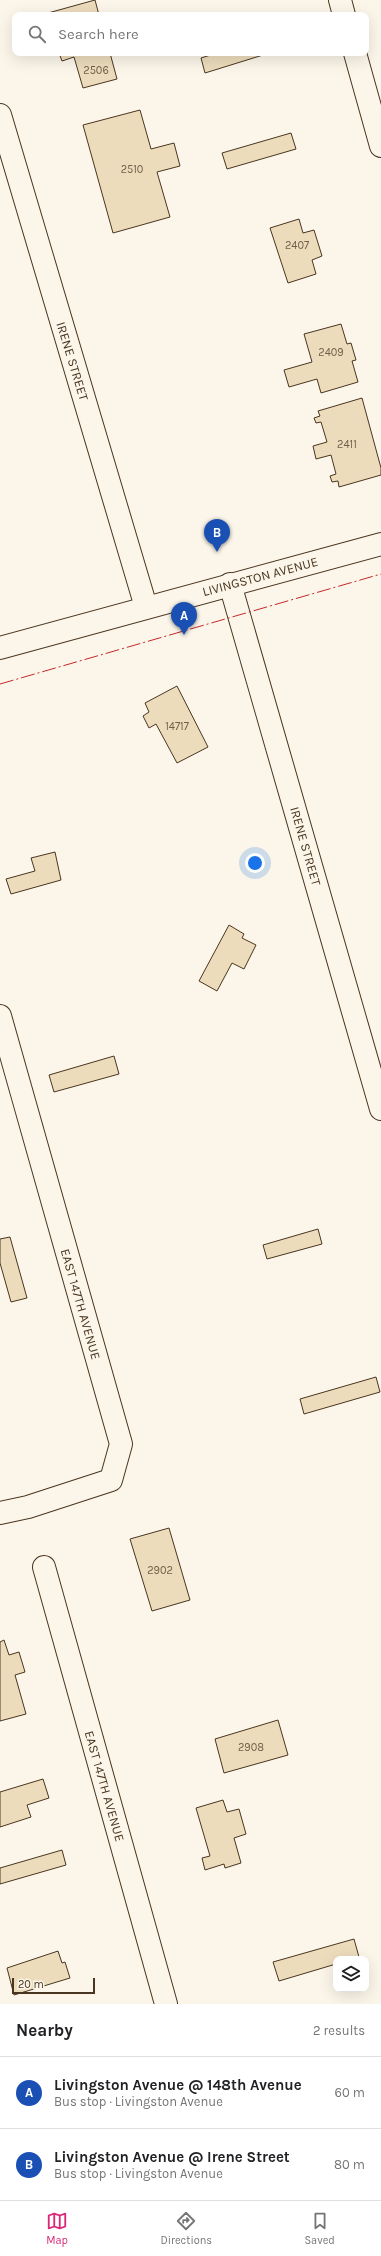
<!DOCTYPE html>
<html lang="en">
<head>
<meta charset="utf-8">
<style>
	body { margin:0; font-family:Karla,sans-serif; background:#f2f2f2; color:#202124 }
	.controls { position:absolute; right:12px; bottom:12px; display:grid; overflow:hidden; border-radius:8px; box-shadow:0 4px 16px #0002 }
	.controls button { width:36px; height:36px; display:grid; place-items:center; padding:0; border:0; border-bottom:1px solid #e0e0e0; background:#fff; color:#202124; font:20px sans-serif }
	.scale { position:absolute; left:12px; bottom:10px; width:83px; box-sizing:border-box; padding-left:4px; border:2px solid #4a3520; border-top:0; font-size:11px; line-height:14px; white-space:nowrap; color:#4a3520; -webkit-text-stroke:3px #fbf6e9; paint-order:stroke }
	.you { position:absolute; left:255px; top:863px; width:14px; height:14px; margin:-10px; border:3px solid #fff; border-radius:50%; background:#1a73e8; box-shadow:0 0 0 6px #1a73e833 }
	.badge { display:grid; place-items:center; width:26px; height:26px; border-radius:50%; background:#db2777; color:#fff; font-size:13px; font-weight:700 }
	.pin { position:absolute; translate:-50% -33px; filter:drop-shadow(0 1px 2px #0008) }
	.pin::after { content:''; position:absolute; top:21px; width:14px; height:12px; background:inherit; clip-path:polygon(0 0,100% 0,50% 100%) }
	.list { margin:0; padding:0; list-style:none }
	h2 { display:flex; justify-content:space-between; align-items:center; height:52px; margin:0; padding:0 16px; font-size:17px }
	h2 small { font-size:13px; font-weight:400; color:#757577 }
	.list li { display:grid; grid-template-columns:26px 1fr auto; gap:12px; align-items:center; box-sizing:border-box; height:72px; padding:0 16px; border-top:1px solid #e0e0e0 }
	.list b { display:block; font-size:15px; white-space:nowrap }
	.list p { margin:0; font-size:13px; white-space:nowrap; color:#757577 }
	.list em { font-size:13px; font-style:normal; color:#757577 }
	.icon { flex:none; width:22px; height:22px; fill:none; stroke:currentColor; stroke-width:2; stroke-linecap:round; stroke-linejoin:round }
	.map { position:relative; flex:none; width:381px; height:2004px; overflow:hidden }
	.search { position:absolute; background:#fff; box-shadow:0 4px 16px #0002; left:12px; right:12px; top:12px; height:44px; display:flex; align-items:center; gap:10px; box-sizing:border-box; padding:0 14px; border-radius:8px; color:#757577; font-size:15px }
	.sheet { height:196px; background:#fff }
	nav { display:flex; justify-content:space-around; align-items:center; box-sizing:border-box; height:56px; border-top:1px solid #e0e0e0; background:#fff; font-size:11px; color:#757577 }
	nav a { display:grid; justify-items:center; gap:2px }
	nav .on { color:#db2777 }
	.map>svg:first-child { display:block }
	.building { fill:#ecdcbc; stroke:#4a3520 }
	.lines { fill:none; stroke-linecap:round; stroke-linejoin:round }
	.minor-casing { stroke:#4a3520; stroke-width:24 }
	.minor { stroke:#fbf6e9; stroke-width:22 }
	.power { stroke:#c62828; stroke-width:1; stroke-dasharray:14 3 2 3; stroke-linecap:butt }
	.labels { text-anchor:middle; stroke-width:3; stroke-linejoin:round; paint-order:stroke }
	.number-label { font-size:11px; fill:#725f47 }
	.street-label { font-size:13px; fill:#4a3520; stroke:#fbf6e9 }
</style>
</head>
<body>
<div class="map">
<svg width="381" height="2004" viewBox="0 0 381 2004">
	<rect width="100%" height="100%" fill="#fbf6e9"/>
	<!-- building -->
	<g class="building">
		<polygon points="95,0 99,15 48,15 48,13"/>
		<polygon points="59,53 110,53 117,79 83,88 74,57 62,61"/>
		<polygon points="217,53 263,53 263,55 205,73 201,58"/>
		<polygon points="140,110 151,149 174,143 180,166 157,172 170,217 113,233 83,125"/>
		<polygon points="291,133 296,149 227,169 222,153"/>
		<polygon points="299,219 303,233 314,230 322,256 312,260 316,274 288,283 270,228"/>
		<polygon points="341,324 347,344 351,343 356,360 352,361 358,382 321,393 317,379 289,387 284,370 312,362 304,334"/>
		<polygon points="362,398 381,468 381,475 339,487 338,481 332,482 330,476 336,474 331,455 316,459 313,446 327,442 321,422 316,423 314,418 320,416 318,411"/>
		<polygon points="177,686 208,747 177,763 156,724 149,728 143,716 149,712 145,703"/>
		<polygon points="55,852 61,880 11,894 6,879 35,871 31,858"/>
		<polygon points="229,925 244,934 242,938 256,945 244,969 232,963 217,991 199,981"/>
		<polygon points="114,1056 119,1074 54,1092 49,1075"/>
		<polygon points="318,1229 322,1244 267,1259 263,1245"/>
		<polygon points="10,1237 27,1298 11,1302 0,1263 0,1239"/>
		<polygon points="376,1377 380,1392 304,1414 300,1399"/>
		<polygon points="169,1528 190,1600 152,1611 130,1539"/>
		<polygon points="4,1640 9,1655 19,1652 25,1672 15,1675 26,1714 0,1721 0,1642"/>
		<polygon points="278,1720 288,1755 224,1773 215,1739"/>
		<polygon points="43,1779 49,1798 27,1805 31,1817 0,1827 0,1792"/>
		<polygon points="223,1800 227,1812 239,1809 246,1834 234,1838 241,1863 225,1868 224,1864 205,1870 202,1858 210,1856 196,1808"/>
		<polygon points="62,1850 66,1865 0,1884 0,1868"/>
		<polygon points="354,1939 359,1957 336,1959 336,1964 279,1981 273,1962"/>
		<polygon points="58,1951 62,1963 65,1962 70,1978 14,1995 7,1968"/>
	</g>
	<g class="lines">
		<defs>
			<g id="minor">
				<polyline points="340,0 344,15"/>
				<polyline points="355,53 381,146"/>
				<polyline points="0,115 146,607"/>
				<polyline points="230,584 381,1109"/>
				<polyline points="0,648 381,544"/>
				<polyline points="0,1016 121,1444 111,1480 28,1507 0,1513"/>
				<polyline points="44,1567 166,2004"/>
			</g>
		</defs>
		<!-- minor casing -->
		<use href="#minor" class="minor-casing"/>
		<!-- minor -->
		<use href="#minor" class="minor"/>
		<!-- power -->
		<polyline class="power" points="0,684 381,574"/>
	</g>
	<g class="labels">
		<!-- number labels -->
		<g class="number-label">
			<text x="96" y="74">2506</text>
			<text x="132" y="173">2510</text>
			<text x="297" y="249">2407</text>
			<text x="331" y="356">2409</text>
			<text x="347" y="448">2411</text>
			<text x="177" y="730">14717</text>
			<text x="160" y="1574">2902</text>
			<text x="251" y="1751">2908</text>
		</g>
		<!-- street labels -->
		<g class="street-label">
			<text transform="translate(73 361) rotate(73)" y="5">IRENE STREET</text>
			<text transform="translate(260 576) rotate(-15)" y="5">LIVINGSTON AVENUE</text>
			<text transform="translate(306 846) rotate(74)" y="5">IRENE STREET</text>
			<text transform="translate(81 1304) rotate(74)" y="5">EAST 147TH AVENUE</text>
			<text transform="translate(105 1786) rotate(74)" y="5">EAST 147TH AVENUE</text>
		</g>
	</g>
</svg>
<div class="controls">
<button><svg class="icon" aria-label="layers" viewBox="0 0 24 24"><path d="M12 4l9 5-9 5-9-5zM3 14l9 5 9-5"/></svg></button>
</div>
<div class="scale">20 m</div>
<div class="you"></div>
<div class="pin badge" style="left:184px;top:635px;background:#1a4fb4">A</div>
<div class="pin badge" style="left:217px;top:552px;background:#1a4fb4">B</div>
<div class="search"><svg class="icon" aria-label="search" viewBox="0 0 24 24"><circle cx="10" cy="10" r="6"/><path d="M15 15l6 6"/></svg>Search here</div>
</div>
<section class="sheet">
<h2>Nearby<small>2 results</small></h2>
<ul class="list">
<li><span class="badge" style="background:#1a4fb4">A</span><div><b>Livingston Avenue @ 148th Avenue</b><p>Bus stop · Livingston Avenue</p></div><em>60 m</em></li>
<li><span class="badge" style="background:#1a4fb4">B</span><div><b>Livingston Avenue @ Irene Street</b><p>Bus stop · Livingston Avenue</p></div><em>80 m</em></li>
</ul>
</section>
<nav>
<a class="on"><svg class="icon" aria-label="map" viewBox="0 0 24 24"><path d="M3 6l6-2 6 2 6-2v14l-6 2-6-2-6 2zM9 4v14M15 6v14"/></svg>Map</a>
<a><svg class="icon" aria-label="directions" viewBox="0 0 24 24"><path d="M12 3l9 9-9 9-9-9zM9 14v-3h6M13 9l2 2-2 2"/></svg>Directions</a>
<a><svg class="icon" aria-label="saved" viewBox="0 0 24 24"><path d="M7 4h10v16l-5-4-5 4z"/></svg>Saved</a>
</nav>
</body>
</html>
